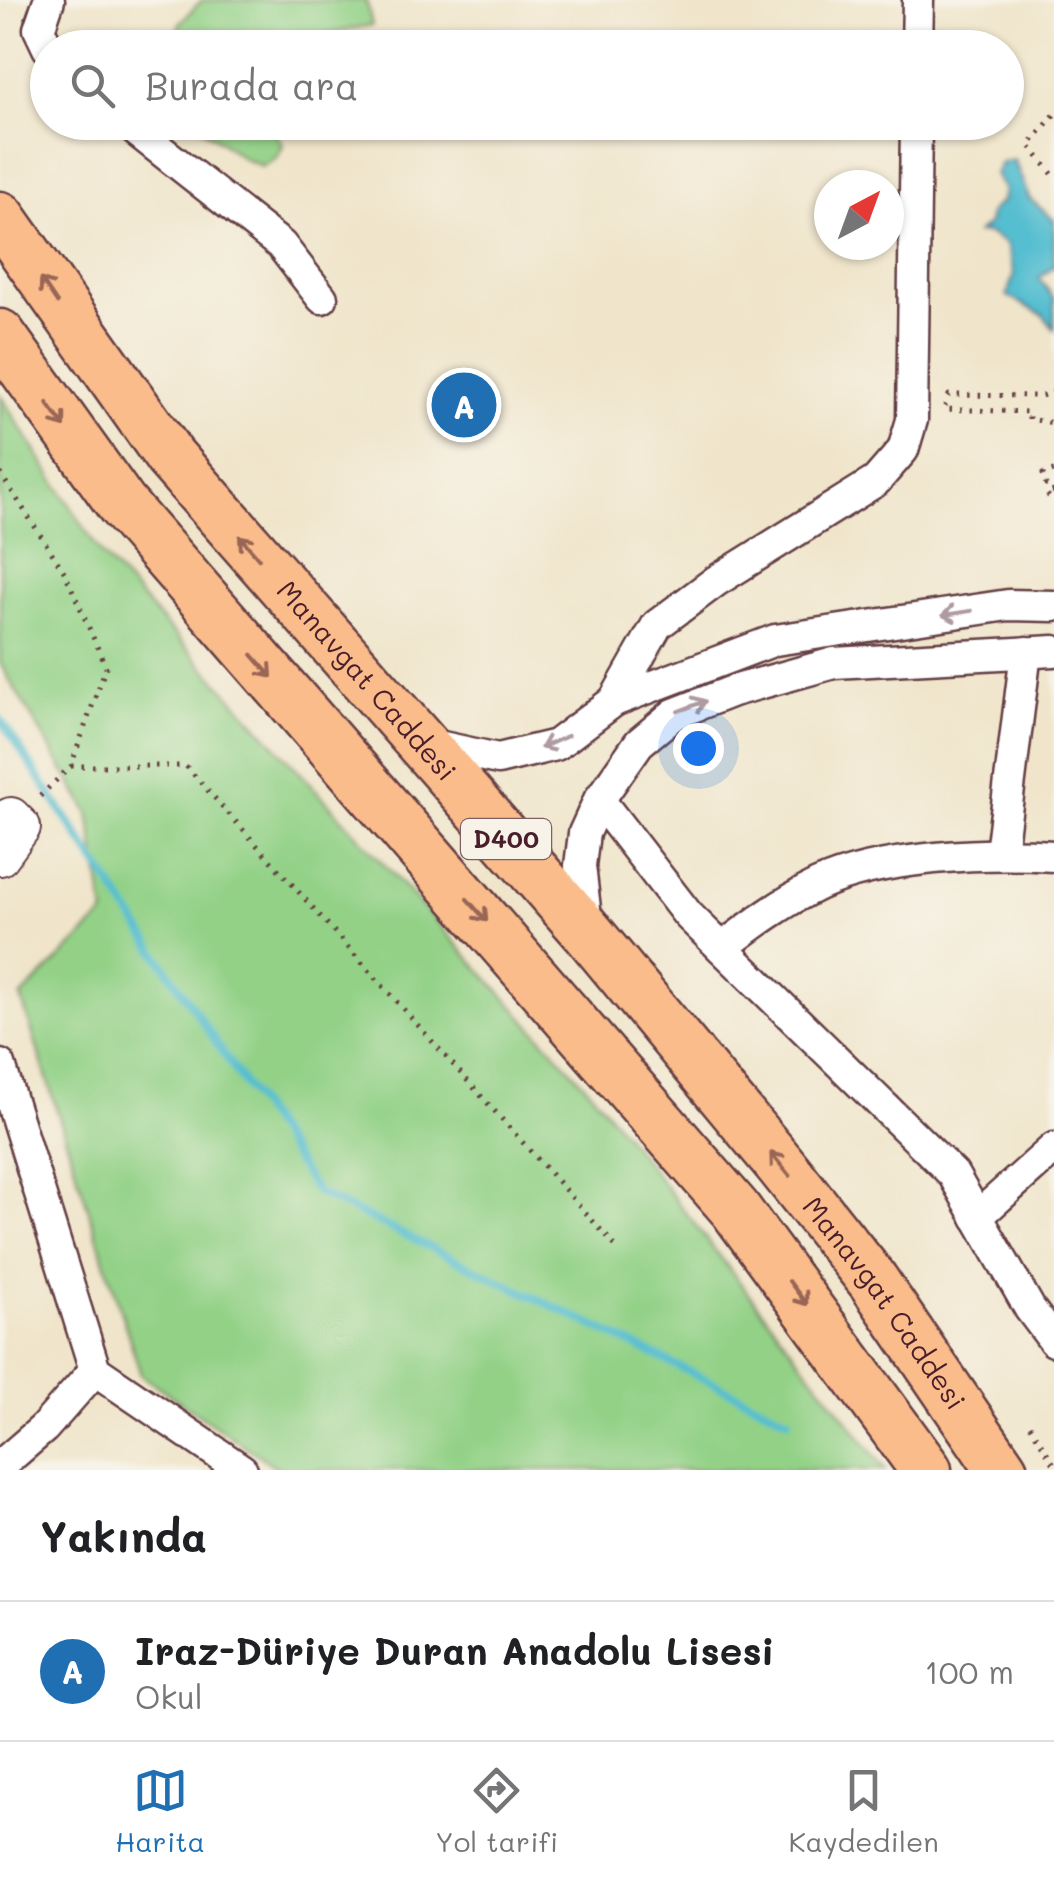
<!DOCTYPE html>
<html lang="tr">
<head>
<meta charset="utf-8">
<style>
	body { margin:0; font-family:Mali,sans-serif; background:#f2f2f2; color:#202124 }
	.compass { position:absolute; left:814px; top:170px; width:90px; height:90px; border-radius:50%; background:#fff; box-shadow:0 2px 8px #0004; rotate:41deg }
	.you { position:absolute; left:698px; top:748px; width:35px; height:35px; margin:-25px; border:8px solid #fff; border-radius:50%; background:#1a73e8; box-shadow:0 0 0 15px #1a73e833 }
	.badge { display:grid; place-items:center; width:65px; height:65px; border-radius:50%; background:#1f6fb2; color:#fff; font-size:32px; font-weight:700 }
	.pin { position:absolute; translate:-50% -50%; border:5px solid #fff; box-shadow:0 2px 10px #0006 }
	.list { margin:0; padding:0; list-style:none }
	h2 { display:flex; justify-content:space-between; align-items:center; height:130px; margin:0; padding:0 40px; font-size:42px }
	h2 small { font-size:32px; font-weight:400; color:#757577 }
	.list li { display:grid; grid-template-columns:65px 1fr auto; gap:30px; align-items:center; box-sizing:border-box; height:140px; padding:0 40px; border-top:2px solid #e0e0e0 }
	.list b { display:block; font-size:38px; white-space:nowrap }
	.list p { margin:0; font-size:32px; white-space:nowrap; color:#757577 }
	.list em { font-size:32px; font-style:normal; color:#757577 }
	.icon { flex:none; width:55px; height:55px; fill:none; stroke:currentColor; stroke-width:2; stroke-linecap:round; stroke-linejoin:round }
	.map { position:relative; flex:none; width:1054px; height:1470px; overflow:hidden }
	.search { position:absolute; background:#fff; box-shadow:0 2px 8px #0004; left:30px; right:30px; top:30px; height:110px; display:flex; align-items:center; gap:25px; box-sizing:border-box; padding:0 35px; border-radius:55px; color:#757577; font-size:38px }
	.sheet { height:270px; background:#fff }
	nav { display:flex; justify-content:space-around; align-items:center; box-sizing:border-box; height:140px; border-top:2px solid #e0e0e0; background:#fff; font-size:28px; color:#757577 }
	nav a { display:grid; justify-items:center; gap:5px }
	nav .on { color:#1f6fb2 }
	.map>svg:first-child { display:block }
	.green { fill:#93d187; stroke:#6e7859; stroke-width:2.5 }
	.water { fill:#54bed0; stroke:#4f6e7e; stroke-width:2.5 }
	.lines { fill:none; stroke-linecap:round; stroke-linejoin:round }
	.stream { stroke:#54bed0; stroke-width:8 }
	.minor-casing { stroke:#633d43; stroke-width:35 }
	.tertiary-casing { stroke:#633d43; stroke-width:42 }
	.trunk-casing { stroke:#633d43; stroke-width:55 }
	.path { stroke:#633d43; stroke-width:5; stroke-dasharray:2.5 8; stroke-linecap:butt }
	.minor { stroke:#fff; stroke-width:30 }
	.tertiary { stroke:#fff; stroke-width:38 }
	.trunk { stroke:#fabc8b; stroke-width:50 }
	.oneway { stroke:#996656 }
	.oneway2 { stroke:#ae9aa0 }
	.labels { text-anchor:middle; stroke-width:8; stroke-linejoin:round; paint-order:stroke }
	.shield { fill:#f7f3e8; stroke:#7e5f64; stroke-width:2.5 }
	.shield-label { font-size:25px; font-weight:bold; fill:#4a1f2b }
	.street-label { font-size:28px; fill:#4a1f2b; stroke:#f7f3e8 }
</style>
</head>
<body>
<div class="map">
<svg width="1054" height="1470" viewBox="0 0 1054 1470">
	<rect width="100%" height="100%" fill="#f7f3e8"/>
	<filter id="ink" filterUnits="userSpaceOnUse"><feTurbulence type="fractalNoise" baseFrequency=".01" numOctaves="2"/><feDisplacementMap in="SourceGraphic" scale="20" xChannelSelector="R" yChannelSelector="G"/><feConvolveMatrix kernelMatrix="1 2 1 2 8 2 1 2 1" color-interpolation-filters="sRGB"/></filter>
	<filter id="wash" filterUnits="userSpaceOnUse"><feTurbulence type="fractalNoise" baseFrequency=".0048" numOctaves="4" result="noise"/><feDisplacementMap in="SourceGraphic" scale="40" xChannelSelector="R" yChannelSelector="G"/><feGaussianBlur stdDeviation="2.25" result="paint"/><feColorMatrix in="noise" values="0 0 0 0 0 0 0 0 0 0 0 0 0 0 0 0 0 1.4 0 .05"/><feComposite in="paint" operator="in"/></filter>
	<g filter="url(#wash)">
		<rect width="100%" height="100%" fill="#f0e5cb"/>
		<!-- green -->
		<g class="green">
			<polygon points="202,0 366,0 372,25 310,37 311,47 173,47 180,23"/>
			<polygon points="195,123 270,123 283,146 276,158 262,166 244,159"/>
			<polygon points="0,395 101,554 594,1095 886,1470 280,1470 141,1375 21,997 105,914 89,813 0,664"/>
		</g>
		<!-- water -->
		<polygon class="water" points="1014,160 1029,198 1054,220 1054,266 1039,278 1054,299 1054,329 1043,315 1007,296 1014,274 1006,244 988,233 977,233 988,224 990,212 1002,201 1004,190 995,174 1001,163"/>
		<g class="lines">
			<!-- stream -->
			<polyline class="stream" points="0,719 317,1193 788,1419"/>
		</g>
	</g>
	<g filter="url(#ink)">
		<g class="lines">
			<defs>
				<g id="minor">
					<polyline points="48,48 39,29 49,0"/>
					<polyline points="917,48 918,0"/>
					<polyline points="125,122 281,245 322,298"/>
					<polyline points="614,701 657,625 716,581 876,481 903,450 912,420 916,122"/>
					<polyline points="424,743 498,759 556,745 614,701 775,640 1008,605 1054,606"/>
					<polyline points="599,800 688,915 953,1174 1030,1309 1054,1341"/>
					<polyline points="1001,853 1026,652"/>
					<polyline points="587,926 580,866 584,833 599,800 639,743 674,714 733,691 834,663 1054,651"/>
					<path d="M722 948C753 924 783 902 818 885 881 856 986 852 1054 856"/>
					<polyline points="0,1065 95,1370 242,1470"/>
					<polyline points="977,1217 1054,1148"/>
					<polyline points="0,1466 44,1428 95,1370"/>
				</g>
				<polyline id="tertiary" points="0,823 11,817 21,827 0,856"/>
				<g id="trunk">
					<path id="s1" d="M0 217 170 457 589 934 779 1163 873 1281 1002 1470"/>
					<polyline points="0,335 122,505 735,1209 926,1470"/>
				</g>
			</defs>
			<!-- minor casing -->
			<use href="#minor" class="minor-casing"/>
			<!-- tertiary casing -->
			<use href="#tertiary" class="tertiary-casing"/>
			<!-- trunk casing -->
			<use href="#trunk" class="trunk-casing"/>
			<!-- path -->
			<g class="path">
				<polyline points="1054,115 1029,145 1054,176"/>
				<polyline points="1054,392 1041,396 949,395 944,409 1029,412 1029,419 1054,423"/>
				<polyline points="1054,471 1043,474 1046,485 1054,483"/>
				<polyline points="0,473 65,573 106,667 71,766 36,800"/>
				<polyline points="1054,491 1046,493 1054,503"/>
				<polyline points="71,766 186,766 618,1249"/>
				<polyline points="1030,1425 1054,1464"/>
			</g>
			<!-- minor -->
			<use href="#minor" class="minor"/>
			<!-- tertiary -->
			<use href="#tertiary" class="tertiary"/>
			<!-- trunk -->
			<use href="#trunk" class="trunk"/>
		</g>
		<!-- one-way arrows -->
		<defs><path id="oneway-shaft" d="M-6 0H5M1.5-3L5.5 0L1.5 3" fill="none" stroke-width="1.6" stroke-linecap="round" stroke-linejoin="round" transform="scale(2.5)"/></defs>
		<g class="oneway">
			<use href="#oneway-shaft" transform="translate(49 291) rotate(-124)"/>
			<use href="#oneway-shaft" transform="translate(56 415) rotate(54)"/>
			<use href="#oneway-shaft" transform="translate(249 547) rotate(-131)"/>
			<use href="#oneway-shaft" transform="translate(262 666) rotate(49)"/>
			<use href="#oneway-shaft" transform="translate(477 910) rotate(48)"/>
			<use href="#oneway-shaft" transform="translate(780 1164) rotate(-129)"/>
			<use href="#oneway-shaft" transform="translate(798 1293) rotate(53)"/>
		</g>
		<g class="oneway2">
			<use href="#oneway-shaft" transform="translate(957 613) rotate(171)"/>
			<use href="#oneway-shaft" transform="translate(692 706) rotate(-21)"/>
			<use href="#oneway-shaft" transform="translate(554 742) rotate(156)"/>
		</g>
	</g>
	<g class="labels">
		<!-- shield labels -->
		<rect class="shield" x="461" y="819" width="90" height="40" rx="8"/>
		<g class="shield-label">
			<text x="506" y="848">D400</text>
		</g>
		<!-- street labels -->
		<g class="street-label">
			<text dy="10" stroke="none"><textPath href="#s1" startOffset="592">Manavgat Caddesi</textPath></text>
			<text dy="10" stroke="none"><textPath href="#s1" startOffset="1402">Manavgat Caddesi</textPath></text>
		</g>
	</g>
</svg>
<svg class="compass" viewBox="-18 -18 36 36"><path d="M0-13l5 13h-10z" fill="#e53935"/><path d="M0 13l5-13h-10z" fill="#757577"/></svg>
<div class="you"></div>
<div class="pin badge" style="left:464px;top:405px">A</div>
<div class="search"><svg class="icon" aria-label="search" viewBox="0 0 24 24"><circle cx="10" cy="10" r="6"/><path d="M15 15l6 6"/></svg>Burada ara</div>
</div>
<section class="sheet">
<h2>Yakında<small></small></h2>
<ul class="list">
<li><span class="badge">A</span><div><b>Iraz-Düriye Duran Anadolu Lisesi</b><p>Okul</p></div><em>100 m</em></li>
</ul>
</section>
<nav>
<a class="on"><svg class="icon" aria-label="map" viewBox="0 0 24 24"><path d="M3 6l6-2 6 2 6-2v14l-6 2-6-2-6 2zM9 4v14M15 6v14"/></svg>Harita</a>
<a><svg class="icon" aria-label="directions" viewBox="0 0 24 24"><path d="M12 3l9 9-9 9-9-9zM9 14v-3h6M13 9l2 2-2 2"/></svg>Yol tarifi</a>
<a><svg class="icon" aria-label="saved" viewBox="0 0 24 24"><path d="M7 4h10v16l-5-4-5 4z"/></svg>Kaydedilen</a>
</nav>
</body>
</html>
